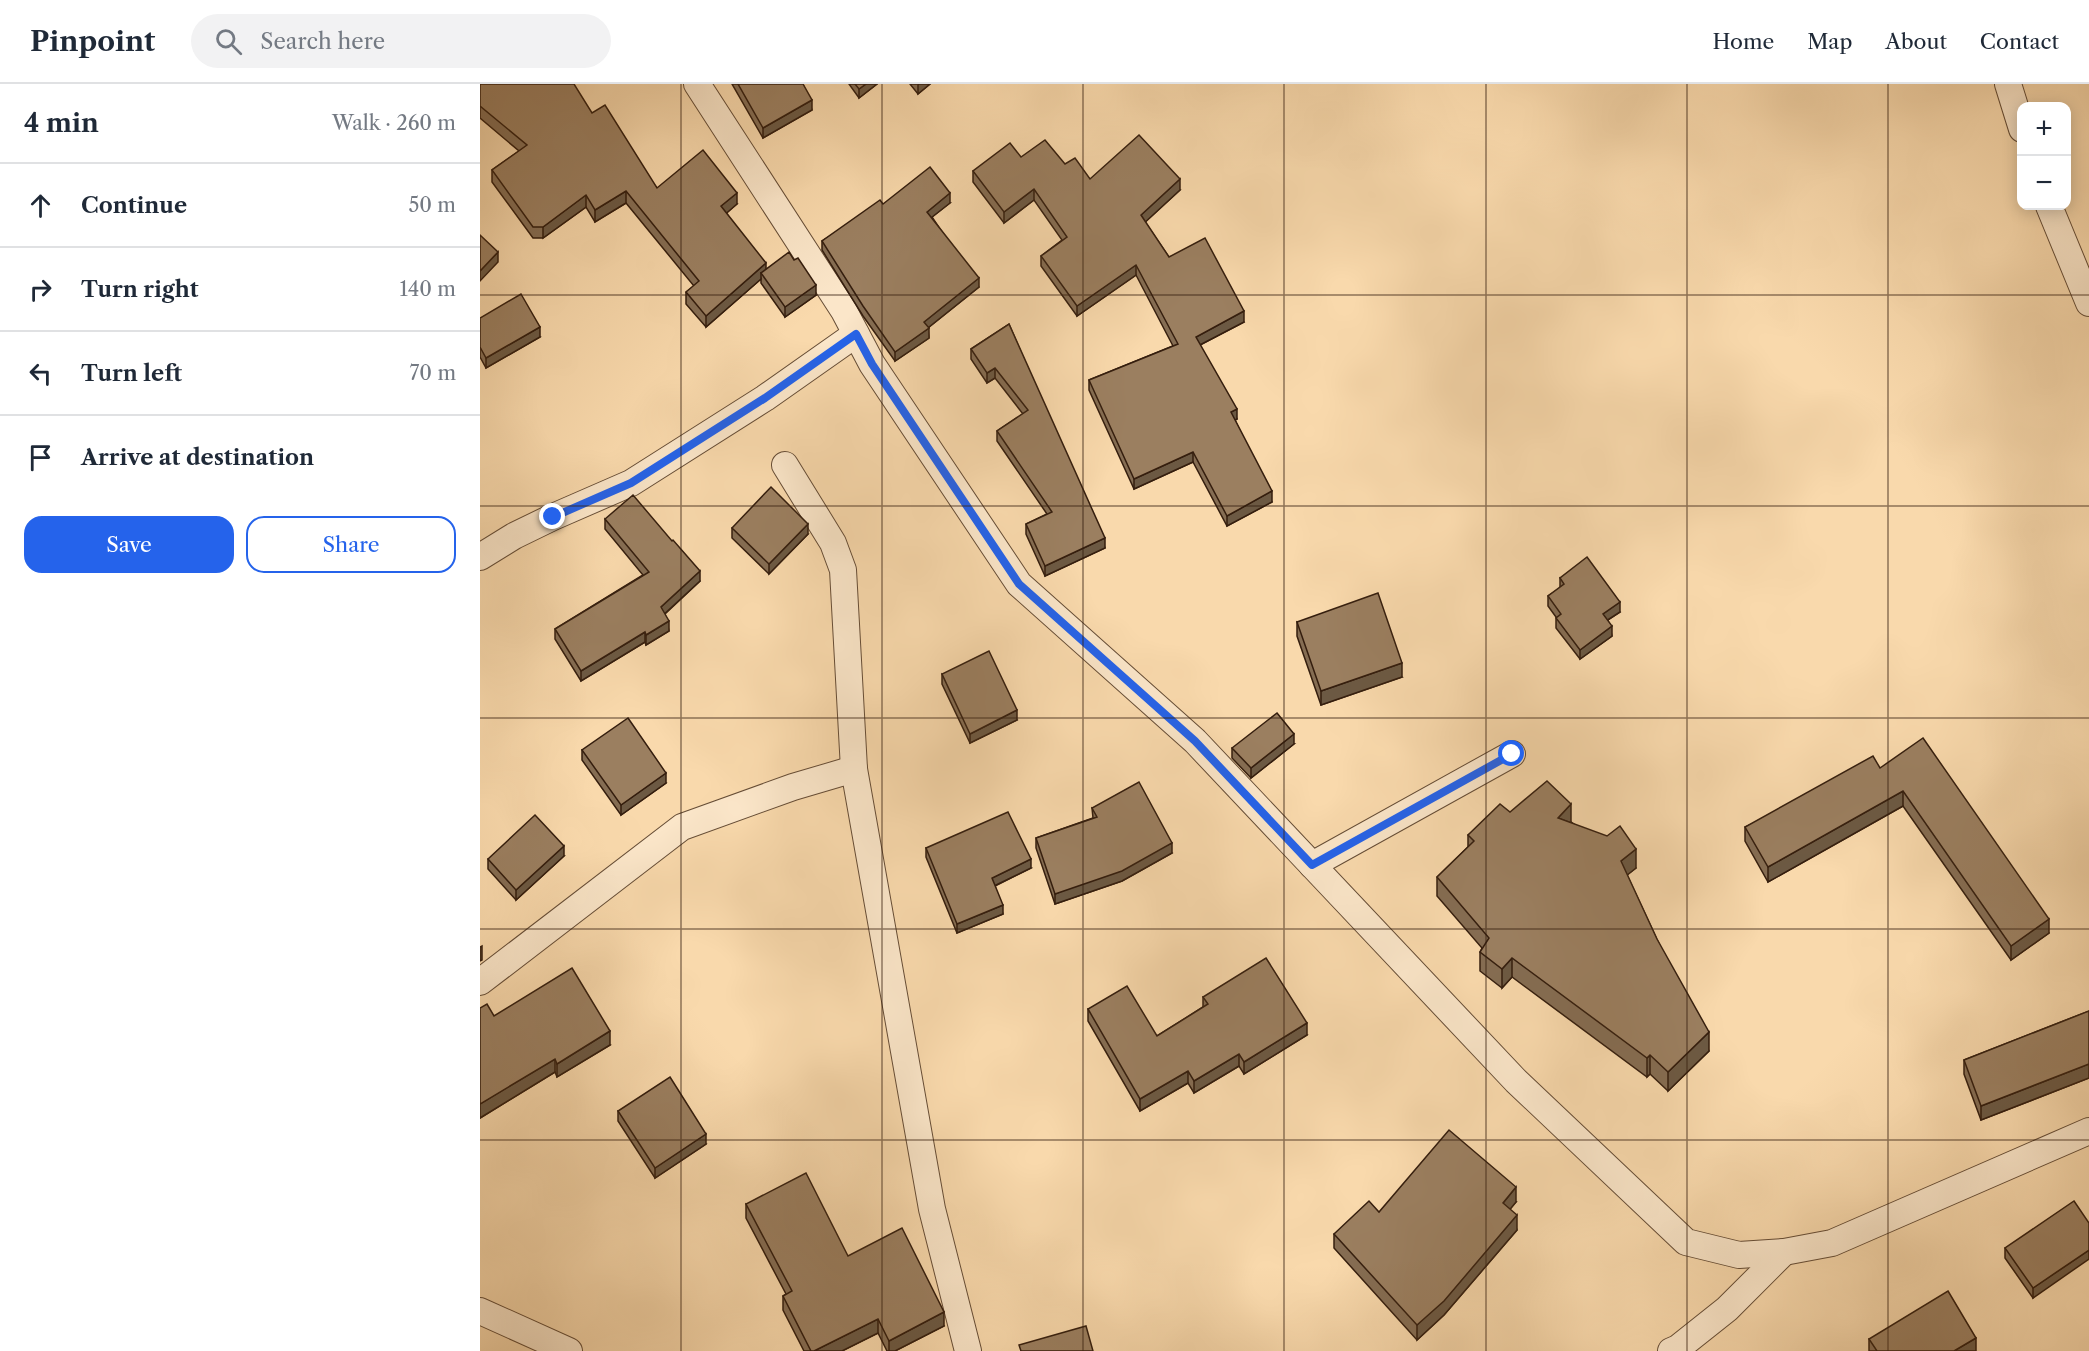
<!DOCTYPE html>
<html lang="en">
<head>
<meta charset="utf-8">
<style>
	body { margin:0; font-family:"Libre Caslon Text",serif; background:#f2f2f3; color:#1f2937 }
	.controls { position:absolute; right:18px; top:18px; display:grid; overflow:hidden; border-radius:12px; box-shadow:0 3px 15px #0003 }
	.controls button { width:54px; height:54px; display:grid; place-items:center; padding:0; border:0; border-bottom:2px solid #e0e1e3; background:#fff; color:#1f2937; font:30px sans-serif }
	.stop { position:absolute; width:18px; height:18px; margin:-14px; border:4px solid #2563eb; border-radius:50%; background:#fff }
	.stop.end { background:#2563eb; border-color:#fff; box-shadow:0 2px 6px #0008 }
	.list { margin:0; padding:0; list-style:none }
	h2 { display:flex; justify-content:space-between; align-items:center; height:78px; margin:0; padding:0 24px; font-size:26px }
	h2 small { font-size:20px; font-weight:400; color:#747a83 }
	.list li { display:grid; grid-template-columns:39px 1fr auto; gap:18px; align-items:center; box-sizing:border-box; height:84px; padding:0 24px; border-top:2px solid #e0e1e3 }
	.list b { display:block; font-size:22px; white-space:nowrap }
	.list em { font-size:20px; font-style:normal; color:#747a83 }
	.actions { display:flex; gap:12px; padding:18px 24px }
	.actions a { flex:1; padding:14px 0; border:2px solid #2563eb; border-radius:18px; text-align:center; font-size:21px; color:#2563eb }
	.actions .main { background:#2563eb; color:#fff }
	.icon { flex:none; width:33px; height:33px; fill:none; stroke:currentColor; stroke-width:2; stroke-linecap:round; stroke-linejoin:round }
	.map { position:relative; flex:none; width:1609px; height:1267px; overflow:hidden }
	header { display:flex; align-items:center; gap:36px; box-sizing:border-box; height:84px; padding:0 30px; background:#fff; border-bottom:2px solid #e0e1e3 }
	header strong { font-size:28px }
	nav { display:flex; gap:33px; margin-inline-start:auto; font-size:21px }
	.search { width:420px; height:54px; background:#f2f2f3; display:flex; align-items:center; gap:15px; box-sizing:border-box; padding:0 21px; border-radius:33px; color:#747a83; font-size:22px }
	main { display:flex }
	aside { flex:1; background:#fff }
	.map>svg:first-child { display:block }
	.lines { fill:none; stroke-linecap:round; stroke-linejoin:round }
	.minor-casing { stroke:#664d36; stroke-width:28 }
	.minor { stroke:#fbe6c9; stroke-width:26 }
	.wall { fill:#856d53; stroke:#351e0e; stroke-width:1.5 }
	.shaded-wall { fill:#6c5943; stroke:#351e0e; stroke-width:1.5 }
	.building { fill:#9b7f60; stroke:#351e0e; stroke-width:1.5 }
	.route { stroke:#2563eb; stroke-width:8 }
	.grid { fill:none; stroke:#351e0e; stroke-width:1.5; stroke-opacity:0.55 }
</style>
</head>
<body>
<header>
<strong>Pinpoint</strong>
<div class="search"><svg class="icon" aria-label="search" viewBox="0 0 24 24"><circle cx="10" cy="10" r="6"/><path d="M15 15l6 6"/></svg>Search here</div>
<nav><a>Home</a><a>Map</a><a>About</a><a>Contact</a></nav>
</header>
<main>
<aside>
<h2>4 min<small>Walk · 260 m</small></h2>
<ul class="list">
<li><svg class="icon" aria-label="ahead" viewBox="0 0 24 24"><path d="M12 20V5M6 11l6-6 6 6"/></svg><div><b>Continue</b></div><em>50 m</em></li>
<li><svg class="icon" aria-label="right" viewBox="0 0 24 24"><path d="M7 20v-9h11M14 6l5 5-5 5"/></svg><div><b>Turn right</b></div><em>140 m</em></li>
<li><svg class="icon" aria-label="left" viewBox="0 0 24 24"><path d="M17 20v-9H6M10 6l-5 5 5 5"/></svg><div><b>Turn left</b></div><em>70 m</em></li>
<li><svg class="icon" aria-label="arrive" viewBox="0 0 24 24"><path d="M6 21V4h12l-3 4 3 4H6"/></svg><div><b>Arrive at destination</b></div></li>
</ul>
<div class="actions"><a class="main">Save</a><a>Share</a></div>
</aside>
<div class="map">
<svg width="1609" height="1267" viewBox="0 0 1609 1267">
	<rect width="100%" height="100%" fill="#f9d9ac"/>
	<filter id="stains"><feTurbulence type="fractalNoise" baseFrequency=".00333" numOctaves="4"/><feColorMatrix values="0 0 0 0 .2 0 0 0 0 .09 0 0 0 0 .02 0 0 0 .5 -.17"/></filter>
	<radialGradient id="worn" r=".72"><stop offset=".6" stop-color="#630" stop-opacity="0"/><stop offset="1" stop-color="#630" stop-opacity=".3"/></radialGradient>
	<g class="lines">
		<defs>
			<g id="minor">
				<polyline points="217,0 364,227 392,280 539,500 715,657 1036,997 1206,1158 1259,1171 1304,1168 1352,1159 1609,1047"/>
				<polyline points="1528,0 1542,45"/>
				<polyline points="1569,122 1609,219"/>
				<polyline points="305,381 353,459 363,486 374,685"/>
				<polyline points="0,473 34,452 73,433 151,399 285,314 376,250"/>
				<polyline points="832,781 1032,670"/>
				<polyline points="0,898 202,743 313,703 374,685 452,1125 488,1267"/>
				<polyline points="0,1227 89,1267"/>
				<polyline points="1191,1267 1198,1264 1247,1225 1304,1168"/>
			</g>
		</defs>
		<!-- minor casing -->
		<use href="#minor" class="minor-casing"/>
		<!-- minor -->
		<use href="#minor" class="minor"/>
	</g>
	<!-- wall -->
	<g class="wall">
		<polygon points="0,0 112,29 177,104 257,120 246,129 286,185 336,211 305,233 281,199 281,195 226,243 206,220 206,208 214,202 146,119 115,138 106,123 63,154 53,154 12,98 12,86 39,67 0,34"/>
		<polygon points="252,0 323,0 332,26 283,54"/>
		<polygon points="369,0 397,0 379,14"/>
		<polygon points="430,0 450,0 438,10"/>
		<polygon points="541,73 585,80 610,95 700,106 665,138 689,173 764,238 720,261 757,335 755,336 792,418 747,442 713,378 654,405 609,306 609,296 693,262 656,191 597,232 561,182 561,172 582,156 554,116 524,139 493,98 493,87"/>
		<polygon points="470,119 452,133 499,203 448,244 449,254 415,277 383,232 342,166 342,157 403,120"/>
		<polygon points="0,234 60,253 6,284 0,273"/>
		<polygon points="529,240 625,464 565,492 546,450 546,440 567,430 517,357 517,347 543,330 515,294 507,299 491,275 491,265"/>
		<polygon points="125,435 220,497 185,530 189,547 166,561 165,558 101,597 75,555 75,545 163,491 125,445"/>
		<polygon points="252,444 328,450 289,490 252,454"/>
		<polygon points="1080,494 1140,528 1128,536 1132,552 1100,575 1076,544 1076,533 1068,522 1068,512 1080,504"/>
		<polygon points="817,538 922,593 841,621 817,552"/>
		<polygon points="462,590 537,636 490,659 462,600"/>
		<polygon points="814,660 771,694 752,674 752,664"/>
		<polygon points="102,666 186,699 141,731 102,676"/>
		<polygon points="1400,684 1569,849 1531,876 1423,722 1288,798 1265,757 1265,743"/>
		<polygon points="612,724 692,769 642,797 575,820 556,764 556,754 613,734"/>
		<polygon points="1030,728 1091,738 1156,784 1147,791 1229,967 1188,1007 1170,990 1167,993 1032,893 1022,904 1000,887 1000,868 1002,864 957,812 957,793 988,763 988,751"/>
		<polygon points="446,764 551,784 515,802 523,830 477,849 446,773"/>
		<polygon points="84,772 36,816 8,785 8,775"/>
		<polygon points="723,913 827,951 764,990 759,982 714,1009 708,999 660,1027 608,937 608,925 677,952 723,923"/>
		<polygon points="0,924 14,932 130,961 77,993 75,988 0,1034"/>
		<polygon points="1609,927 1609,994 1501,1036 1484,990 1484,976"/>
		<polygon points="138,1027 226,1060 175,1094 138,1037"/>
		<polygon points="1036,1118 1030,1125 1037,1146 964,1231 937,1256 854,1164 854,1150 899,1128"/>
		<polygon points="266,1120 368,1172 464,1242 415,1267 407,1267 398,1249 362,1267 324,1267 303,1226 303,1212 306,1210 266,1134"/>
		<polygon points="1609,1139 1553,1214 1525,1174 1525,1164"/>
		<polygon points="1389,1255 1496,1267 1389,1267"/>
	</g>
	<!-- shaded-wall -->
	<g class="shaded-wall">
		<polygon points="386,0 397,0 379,14 379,5"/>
		<polygon points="439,0 450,0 438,10 438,1"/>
		<polygon points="332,16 332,26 283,54 283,44"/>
		<polygon points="700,95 700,106 661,142 661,131"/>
		<polygon points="554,105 554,116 524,139 524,128"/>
		<polygon points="146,107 146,119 115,138 115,126"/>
		<polygon points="257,109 257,120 241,134 241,122"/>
		<polygon points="470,109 470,119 447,137 447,128"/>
		<polygon points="106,111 106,123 63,154 63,143"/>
		<polygon points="18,168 18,178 0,197 0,187"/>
		<polygon points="286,179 286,190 281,189 281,195 226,243 226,232"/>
		<polygon points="656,181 656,191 597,232 597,222"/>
		<polygon points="499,194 499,203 444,247 444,238"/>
		<polygon points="336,201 336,211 305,233 305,223"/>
		<polygon points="764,227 764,238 716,263 716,253"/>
		<polygon points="60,243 60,253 6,284 6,274"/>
		<polygon points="449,244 449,254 415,277 415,268"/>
		<polygon points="515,284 515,294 507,299 507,289"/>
		<polygon points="757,325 757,335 751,338 751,328"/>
		<polygon points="713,368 713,378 654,405 654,395"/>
		<polygon points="792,407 792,418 747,442 747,432"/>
		<polygon points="328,440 328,450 289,490 289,480"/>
		<polygon points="625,454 625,464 565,492 565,482"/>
		<polygon points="220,487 220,497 181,533 181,523"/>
		<polygon points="1140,518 1140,528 1123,539 1123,530"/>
		<polygon points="189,537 189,547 166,561 166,551"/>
		<polygon points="1132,542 1132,552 1100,575 1100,566"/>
		<polygon points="165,548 165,558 101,597 101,587"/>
		<polygon points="922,579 922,593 841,621 841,607"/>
		<polygon points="537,626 537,636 490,659 490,650"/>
		<polygon points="814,650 814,660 771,694 771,684"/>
		<polygon points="186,689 186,699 141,731 141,721"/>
		<polygon points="1423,707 1423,722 1288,798 1288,783"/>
		<polygon points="1091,720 1091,739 1078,734"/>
		<polygon points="692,759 692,769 642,797 575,820 575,810"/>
		<polygon points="84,762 84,772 36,816 36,806"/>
		<polygon points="1156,765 1156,784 1141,796 1141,777"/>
		<polygon points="551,775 551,784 512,803 512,794"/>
		<polygon points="523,821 523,830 477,849 477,840"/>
		<polygon points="1569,835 1569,849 1531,876 1531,862"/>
		<polygon points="2,862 2,876 0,877 0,863"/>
		<polygon points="1032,874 1032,893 1022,904 1022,885"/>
		<polygon points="827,939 827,951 764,990 764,978"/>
		<polygon points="130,947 130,961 77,993 77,980"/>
		<polygon points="1229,948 1229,967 1188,1007 1188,988"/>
		<polygon points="759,970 759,982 714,1009 714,997"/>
		<polygon points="1170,971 1170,990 1167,993 1167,974"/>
		<polygon points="75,975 75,988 0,1034 0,1020"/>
		<polygon points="1609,980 1609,994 1501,1036 1501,1022"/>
		<polygon points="708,987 708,999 660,1027 660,1015"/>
		<polygon points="226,1050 226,1060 175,1094 175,1084"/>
		<polygon points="1036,1103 1036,1118 1023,1134 1023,1119"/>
		<polygon points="1037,1131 1037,1146 964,1231 937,1256 937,1241"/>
		<polygon points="1609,1166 1609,1175 1553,1214 1553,1204"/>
		<polygon points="464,1228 464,1242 415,1267 409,1267 409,1257"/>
		<polygon points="398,1235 398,1249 362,1267 334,1267"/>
		<polygon points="1496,1254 1496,1267 1474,1267"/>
	</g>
	<!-- building -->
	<g class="building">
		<polygon points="0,0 94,0 112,29 125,21 177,104 223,66 257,109 241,122 286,179 226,232 206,208 219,197 146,107 115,126 106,111 63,143 53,143 12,86 47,61 0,22"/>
		<polygon points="258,0 323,0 332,16 283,44"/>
		<polygon points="375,0 386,0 379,5"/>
		<polygon points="659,51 700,95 661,131 689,173 725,154 764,227 716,253 757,325 751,328 792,407 747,432 713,368 654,395 609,296 698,260 656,181 597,222 561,172 587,153 554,105 524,128 493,87 530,59 541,73 565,56 585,80 595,74 610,95"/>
		<polygon points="450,83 470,109 447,128 499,194 444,238 449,244 415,268 383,222 342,157 400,116 403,120"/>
		<polygon points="0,151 18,168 0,187"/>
		<polygon points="309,168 314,176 318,174 336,201 305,223 281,189"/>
		<polygon points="41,210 60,243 6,274 0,263 0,234"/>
		<polygon points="529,240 625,454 565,482 546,440 572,428 517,347 548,326 515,284 507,289 491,265"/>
		<polygon points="291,403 328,440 289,480 252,444"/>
		<polygon points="153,411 192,457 193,456 220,487 181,523 189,537 166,551 165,548 101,587 75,545 169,488 125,435"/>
		<polygon points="1107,473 1140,518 1123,530 1132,542 1100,566 1076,534 1081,530 1068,512 1084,500 1080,494"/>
		<polygon points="898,509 922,579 841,607 817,538"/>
		<polygon points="509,567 537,626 490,650 462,590"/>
		<polygon points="797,629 814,650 771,684 752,664"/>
		<polygon points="148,634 186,689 141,721 102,666"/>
		<polygon points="1443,654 1569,835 1531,862 1423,707 1288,783 1265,743 1393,672 1400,684"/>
		<polygon points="1067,697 1091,720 1078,734 1127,752 1140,742 1156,765 1141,777 1177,855 1229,948 1188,988 1170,971 1167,974 1032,874 1022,885 1000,868 1009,854 957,793 994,757 988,751 1020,720 1030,728"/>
		<polygon points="659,698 692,759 642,787 575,810 556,754 617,733 612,724"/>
		<polygon points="528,728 551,775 512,794 523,821 477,840 446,764"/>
		<polygon points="55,731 84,762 36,806 8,775"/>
		<polygon points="786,874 827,939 764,978 759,970 714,997 708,987 660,1015 608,925 647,902 677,952 728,920 723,913"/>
		<polygon points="92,884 130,947 77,980 75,975 0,1020 0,924 7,920 14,932"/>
		<polygon points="1609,927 1609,980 1501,1022 1484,976"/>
		<polygon points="190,993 226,1050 175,1084 138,1027"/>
		<polygon points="969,1046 1036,1103 1023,1119 1037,1131 964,1217 937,1241 854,1150 889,1117 899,1128"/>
		<polygon points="326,1089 368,1172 422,1144 464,1228 409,1257 398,1235 334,1267 331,1267 303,1212 312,1207 266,1120"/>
		<polygon points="1594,1117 1609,1139 1609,1166 1553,1204 1525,1164"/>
		<polygon points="1468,1207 1496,1254 1474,1267 1397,1267 1389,1255"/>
		<polygon points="606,1242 613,1267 541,1267 539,1261"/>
	</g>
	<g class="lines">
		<!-- route -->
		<polyline class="route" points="73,433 151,399 285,314 376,250 392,280 539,500 715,657 832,781 1032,670"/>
	</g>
	<!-- grid -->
	<path class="grid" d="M201 0V1267M402 0V1267M603 0V1267M804 0V1267M1006 0V1267M1207 0V1267M1408 0V1267M0 211H1609M0 422H1609M0 634H1609M0 845H1609M0 1056H1609"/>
	<rect width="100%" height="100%" filter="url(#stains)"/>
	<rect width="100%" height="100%" fill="url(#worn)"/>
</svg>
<div class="controls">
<button>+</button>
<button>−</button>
</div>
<div class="stop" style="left:1032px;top:670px"></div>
<div class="stop end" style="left:73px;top:433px"></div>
</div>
</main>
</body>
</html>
